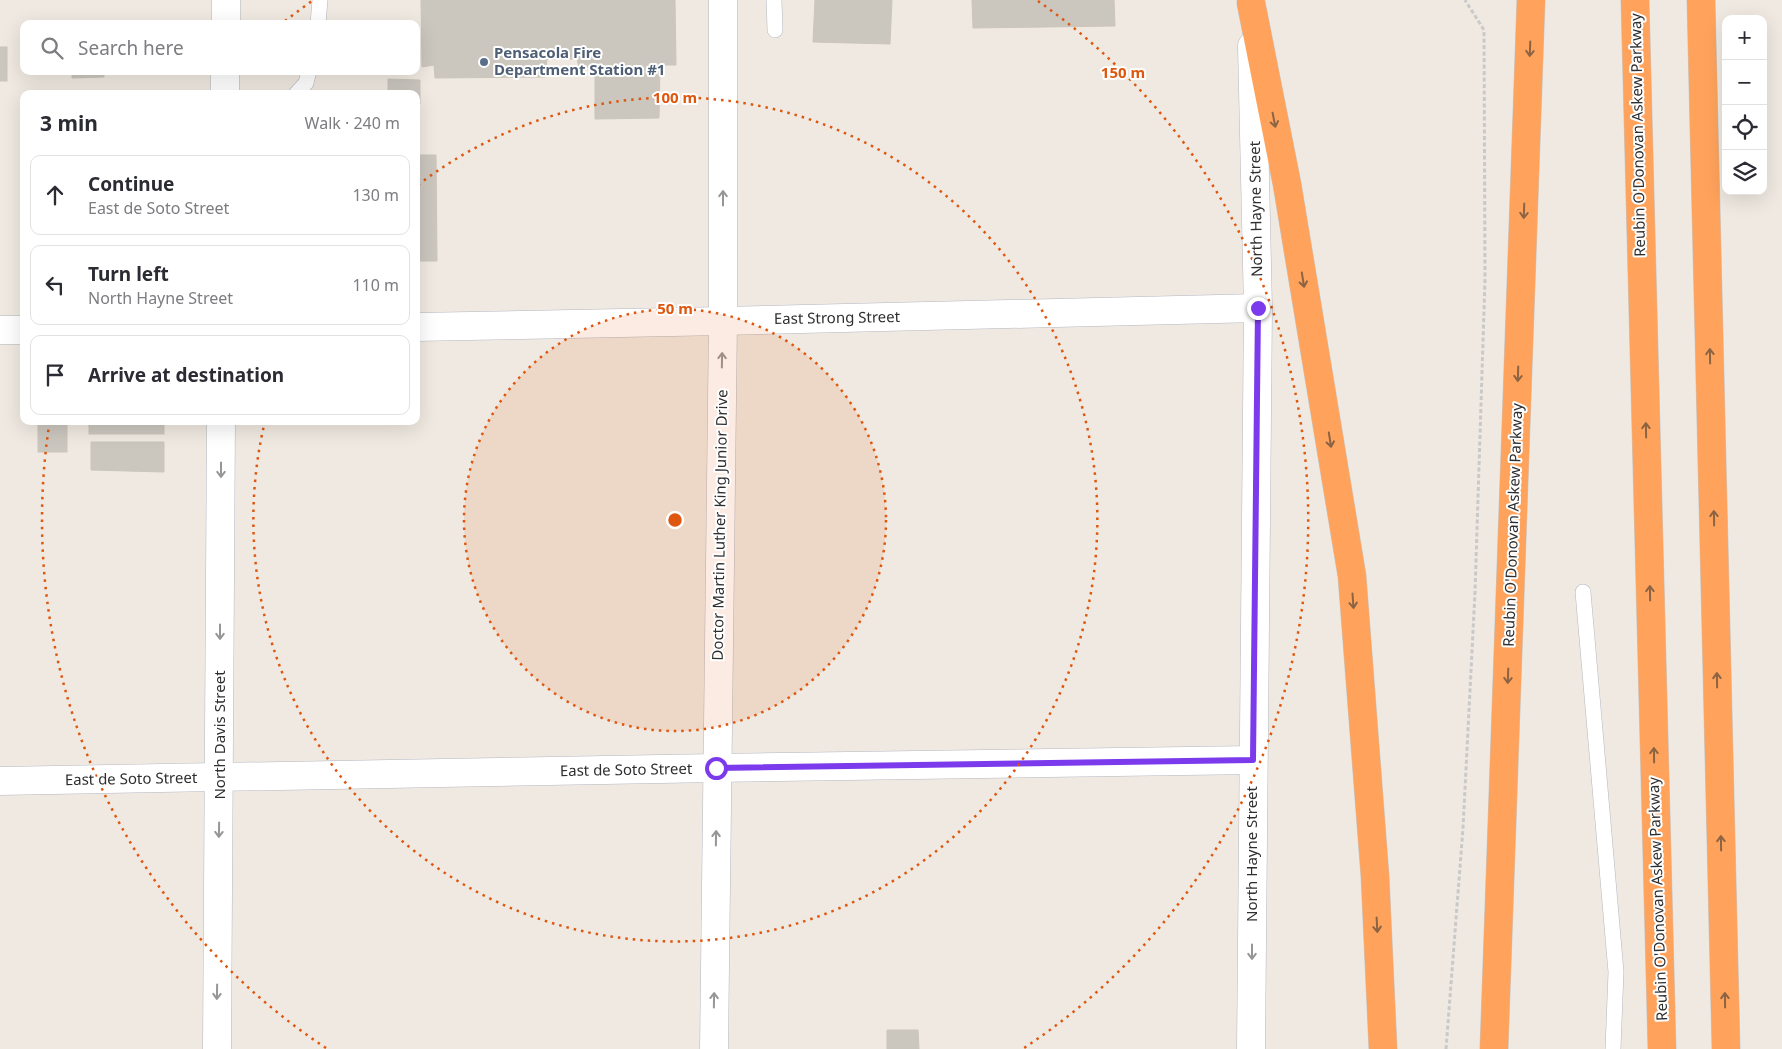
<!DOCTYPE html>
<html lang="en">
<head>
<meta charset="utf-8">
<style>
	body { margin:0; font-family:"Noto Sans",sans-serif; background:#f7f7f7; color:#2b2b33 }
	.controls { position:absolute; right:15px; top:15px; display:grid; overflow:hidden; border-radius:10px; box-shadow:0 5px 20px #0002 }
	.controls button { width:45px; height:45px; display:grid; place-items:center; padding:0; border:0; border-bottom:1px solid #e1e1e2; background:#fff; color:#2b2b33; font:25px sans-serif }
	.stop { position:absolute; width:15px; height:15px; margin:-11px; border:4px solid #7c3aed; border-radius:50%; background:#fff }
	.stop.end { background:#7c3aed; border-color:#fff; box-shadow:0 1px 5px #0008 }
	.list { margin:0; padding:0; list-style:none }
	h2 { display:flex; justify-content:space-between; align-items:center; height:65px; margin:0; padding:0 20px; font-size:21px }
	h2 small { font-size:16px; font-weight:400; color:#7c7c81 }
	.list li { display:grid; grid-template-columns:32px 1fr auto; gap:15px; align-items:center; box-sizing:border-box; height:80px; margin:0 10px 10px; padding:0 10px; border:1px solid #e1e1e2; border-radius:10px }
	.list b { display:block; font-size:19px; white-space:nowrap }
	.list p { margin:0; font-size:16px; white-space:nowrap; color:#7c7c81 }
	.list em { font-size:16px; font-style:normal; color:#7c7c81 }
	.icon { flex:none; width:28px; height:28px; fill:none; stroke:currentColor; stroke-width:2; stroke-linecap:round; stroke-linejoin:round }
	.map { position:relative; flex:none; width:1782px; height:1049px; overflow:hidden }
	.search { position:absolute; background:#fff; box-shadow:0 5px 20px #0002; left:20px; top:20px; width:400px; height:55px; display:flex; align-items:center; gap:12px; box-sizing:border-box; padding:0 18px; border-radius:10px; color:#7c7c81; font-size:19px }
	.panel { position:absolute; background:#fff; box-shadow:0 5px 20px #0002; left:20px; top:90px; width:400px; height:335px; border-radius:10px }
	.map>svg:first-child { display:block }
	.building { fill:#cbc7bf; stroke:#cbc5ba }
	.lines { fill:none; stroke-linecap:round; stroke-linejoin:round }
	.service-casing { stroke:#b4b7c1; stroke-width:16 }
	.minor-casing { stroke:#b4b7c1; stroke-width:29 }
	.tertiary-casing { stroke:#b4b7c1; stroke-width:29 }
	.secondary-casing { stroke:#b4b7c1; stroke-width:29 }
	.motorway-casing { stroke:#c9c9c9; stroke-width:29 }
	.path { stroke:#c9c9c9; stroke-width:3; stroke-dasharray:4 2.5; stroke-linecap:butt }
	.service { stroke:#fff; stroke-width:15 }
	.minor { stroke:#fff; stroke-width:28 }
	.tertiary { stroke:#fff; stroke-width:28 }
	.secondary { stroke:#fff; stroke-width:28 }
	.motorway { stroke:#ffa35c; stroke-width:28 }
	.oneway { stroke:#8c6343 }
	.oneway2 { stroke:#969696 }
	.route { stroke:#7c3aed; stroke-width:6 }
	.ring { fill:none; stroke:#df570e; stroke-width:2.5; stroke-dasharray:2.5 5 }
	.service-dot { fill:#5c6f8a; stroke:#fff; stroke-width:2 }
	.labels { text-anchor:middle; stroke-width:4; stroke-linejoin:round; paint-order:stroke }
	.service-label { font-size:15px; font-weight:bold; fill:#4e5e75; stroke:#fff; text-anchor:start }
	.street-label { font-size:15px; fill:#2e2e2e; stroke:#fff }
	.centre { fill:#df570e; stroke:#fff; stroke-width:2.5 }
	.ring-label { font-size:15px; text-anchor:middle; font-weight:bold; fill:#df570e; stroke:#fff; stroke-width:4; stroke-linejoin:round; paint-order:stroke }
</style>
</head>
<body>
<div class="map">
<svg width="1782" height="1049" viewBox="0 0 1782 1049">
	<rect width="100%" height="100%" fill="#efe9e1"/>
	<!-- building -->
	<g class="building">
		<polygon points="421,0 675,0 676,65 660,65 659,118 595,119 595,67 579,67 577,59 547,59 545,77 435,78 434,65 422,67"/>
		<polygon points="815,0 892,0 890,44 813,42"/>
		<polygon points="972,0 1114,0 1115,26 973,28"/>
		<rect x="0" y="47" width="7" height="34"/>
		<polygon points="72,71 104,71 104,77 72,78"/>
		<polygon points="388,79 420,80 420,104 416,104 416,94 388,94"/>
		<polygon points="416,155 436,155 437,261 416,261"/>
		<rect x="38" y="421" width="29" height="31"/>
		<rect x="89" y="421" width="75" height="13"/>
		<polygon points="91,442 164,442 164,472 91,470"/>
		<polygon points="887,1030 918,1030 919,1049 887,1049"/>
	</g>
	<g class="lines">
		<defs>
			<g id="service">
				<polyline points="774,0 775,30"/>
				<polyline points="318,24 320,0"/>
				<polyline points="296,94 306,83 309,71"/>
				<polyline points="1583,592 1616,972 1613,1049"/>
			</g>
			<g id="minor">
				<polyline points="416,327 723,321 1258,308"/>
				<polyline points="0,330 24,330"/>
				<polyline points="0,781 716,768 1253,760"/>
			</g>
			<polyline id="tertiary" points="1251,1049 1258,308 1252,46"/>
			<g id="secondary">
				<polyline points="226,24 226,0"/>
				<polyline points="225,94 225,71"/>
				<polyline points="217,1049 221,421"/>
				<polyline points="714,1049 723,321 723,0"/>
			</g>
			<g id="motorway">
				<polyline points="1635,0 1662,1049"/>
				<polyline points="1701,0 1726,1049"/>
				<polyline points="1251,3 1287,184 1352,576 1375,876 1383,1049"/>
				<polyline points="1494,1049 1531,0"/>
			</g>
		</defs>
		<!-- service casing -->
		<use href="#service" class="service-casing"/>
		<!-- minor casing -->
		<use href="#minor" class="minor-casing"/>
		<!-- tertiary casing -->
		<use href="#tertiary" class="tertiary-casing"/>
		<!-- secondary casing -->
		<use href="#secondary" class="secondary-casing"/>
		<!-- motorway casing -->
		<use href="#motorway" class="motorway-casing"/>
		<!-- path -->
		<polyline class="path" points="1446,1049 1463,828 1475,592 1485,279 1484,30 1465,0"/>
		<!-- service -->
		<use href="#service" class="service"/>
		<!-- minor -->
		<use href="#minor" class="minor"/>
		<!-- tertiary -->
		<use href="#tertiary" class="tertiary"/>
		<!-- secondary -->
		<use href="#secondary" class="secondary"/>
		<!-- motorway -->
		<use href="#motorway" class="motorway"/>
	</g>
	<!-- one-way arrows -->
	<defs><path id="oneway-shaft" d="M-6 0H5M1.5-3L5.5 0L1.5 3" fill="none" stroke-width="1.6" stroke-linecap="round" stroke-linejoin="round" transform="scale(1.25)"/></defs>
	<g class="oneway">
		<use href="#oneway-shaft" transform="translate(1530 49) rotate(92)"/>
		<use href="#oneway-shaft" transform="translate(1274 120) rotate(79)"/>
		<use href="#oneway-shaft" transform="translate(1524 211) rotate(92)"/>
		<use href="#oneway-shaft" transform="translate(1303 280) rotate(81)"/>
		<use href="#oneway-shaft" transform="translate(1710 356) rotate(-91)"/>
		<use href="#oneway-shaft" transform="translate(1518 374) rotate(92)"/>
		<use href="#oneway-shaft" transform="translate(1646 430) rotate(-91)"/>
		<use href="#oneway-shaft" transform="translate(1330 440) rotate(81)"/>
		<use href="#oneway-shaft" transform="translate(1714 518) rotate(-91)"/>
		<use href="#oneway-shaft" transform="translate(1650 593) rotate(-91)"/>
		<use href="#oneway-shaft" transform="translate(1353 601) rotate(86)"/>
		<use href="#oneway-shaft" transform="translate(1508 676) rotate(92)"/>
		<use href="#oneway-shaft" transform="translate(1717 680) rotate(-91)"/>
		<use href="#oneway-shaft" transform="translate(1654 755) rotate(-91)"/>
		<use href="#oneway-shaft" transform="translate(1721 843) rotate(-91)"/>
		<use href="#oneway-shaft" transform="translate(1377 925) rotate(87)"/>
		<use href="#oneway-shaft" transform="translate(1725 1000) rotate(-91)"/>
	</g>
	<g class="oneway2">
		<use href="#oneway-shaft" transform="translate(723 198) rotate(-90)"/>
		<use href="#oneway-shaft" transform="translate(722 360) rotate(-89)"/>
		<use href="#oneway-shaft" transform="translate(221 470) rotate(90)"/>
		<use href="#oneway-shaft" transform="translate(220 632) rotate(90)"/>
		<use href="#oneway-shaft" transform="translate(219 830) rotate(91)"/>
		<use href="#oneway-shaft" transform="translate(716 838) rotate(-89)"/>
		<use href="#oneway-shaft" transform="translate(1252 952) rotate(90)"/>
		<use href="#oneway-shaft" transform="translate(217 992) rotate(91)"/>
		<use href="#oneway-shaft" transform="translate(714 1000) rotate(-89)"/>
	</g>
	<g class="lines">
		<!-- route -->
		<polyline class="route" points="716,768 1253,760 1258,308"/>
	</g>
	<!-- distance rings -->
	<circle cx="675" cy="520" r="211" fill="#df570e" fill-opacity=".12"/>
	<g class="ring">
		<circle cx="675" cy="520" r="211"/>
		<path d="M418 185A422 422 0 1 1 265 421"/>
		<path d="M326 1048A633 633 0 0 1 49 426M285 21A633 633 0 0 1 312 1M1038 1A633 633 0 0 1 1024 1048"/>
	</g>
	<!-- markers -->
	<circle class="service-dot" cx="484" cy="62" r="5"/>
	<g class="labels">
		<!-- service labels -->
		<g class="service-label">
			<text x="494" y="58">Pensacola Fire<tspan x="494" dy="17">Department Station #1</tspan></text>
		</g>
		<!-- street labels -->
		<g class="street-label">
			<text transform="translate(1638 135) rotate(-91)" y="5">Reubin O'Donovan Askew Parkway</text>
			<text transform="translate(1256 209) rotate(-91)" y="5">North Hayne Street</text>
			<text transform="translate(837 318) rotate(-1)" y="5">East Strong Street</text>
			<text transform="translate(720 525) rotate(-89)" y="5">Doctor Martin Luther King Junior Drive</text>
			<text transform="translate(1513 525) rotate(-88)" y="5">Reubin O'Donovan Askew Parkway</text>
			<text transform="translate(220 735) rotate(-90)" y="5">North Davis Street</text>
			<text transform="translate(626 770) rotate(-1)" y="5">East de Soto Street</text>
			<text transform="translate(131 779) rotate(-1)" y="5">East de Soto Street</text>
			<text transform="translate(1252 854) rotate(-90)" y="5">North Hayne Street</text>
			<text transform="translate(1658 899) rotate(-92)" y="5">Reubin O'Donovan Askew Parkway</text>
		</g>
	</g>
	<circle cx="675" cy="520" r="8" class="centre"/>
	<g class="ring-label">
		<text x="1123" y="78">150 m</text>
		<text x="675" y="103">100 m</text>
		<text x="675" y="314">50 m</text>
	</g>
</svg>
<div class="controls">
<button>+</button>
<button>−</button>
<button><svg class="icon" aria-label="locate" viewBox="0 0 24 24"><circle cx="12" cy="12" r="6"/><path d="M12 2v4M12 18v4M2 12h4M18 12h4"/></svg></button>
<button><svg class="icon" aria-label="layers" viewBox="0 0 24 24"><path d="M12 4l9 5-9 5-9-5zM3 14l9 5 9-5"/></svg></button>
</div>
<div class="stop" style="left:716px;top:768px"></div>
<div class="stop end" style="left:1258px;top:308px"></div>
<div class="search"><svg class="icon" aria-label="search" viewBox="0 0 24 24"><circle cx="10" cy="10" r="6"/><path d="M15 15l6 6"/></svg>Search here</div>
<section class="panel">
<h2>3 min<small>Walk · 240 m</small></h2>
<ul class="list">
<li><svg class="icon" aria-label="ahead" viewBox="0 0 24 24"><path d="M12 20V5M6 11l6-6 6 6"/></svg><div><b>Continue</b><p>East de Soto Street</p></div><em>130 m</em></li>
<li><svg class="icon" aria-label="left" viewBox="0 0 24 24"><path d="M17 20v-9H6M10 6l-5 5 5 5"/></svg><div><b>Turn left</b><p>North Hayne Street</p></div><em>110 m</em></li>
<li><svg class="icon" aria-label="arrive" viewBox="0 0 24 24"><path d="M6 21V4h12l-3 4 3 4H6"/></svg><div><b>Arrive at destination</b></div></li>
</ul>
</section>
</div>
</body>
</html>
